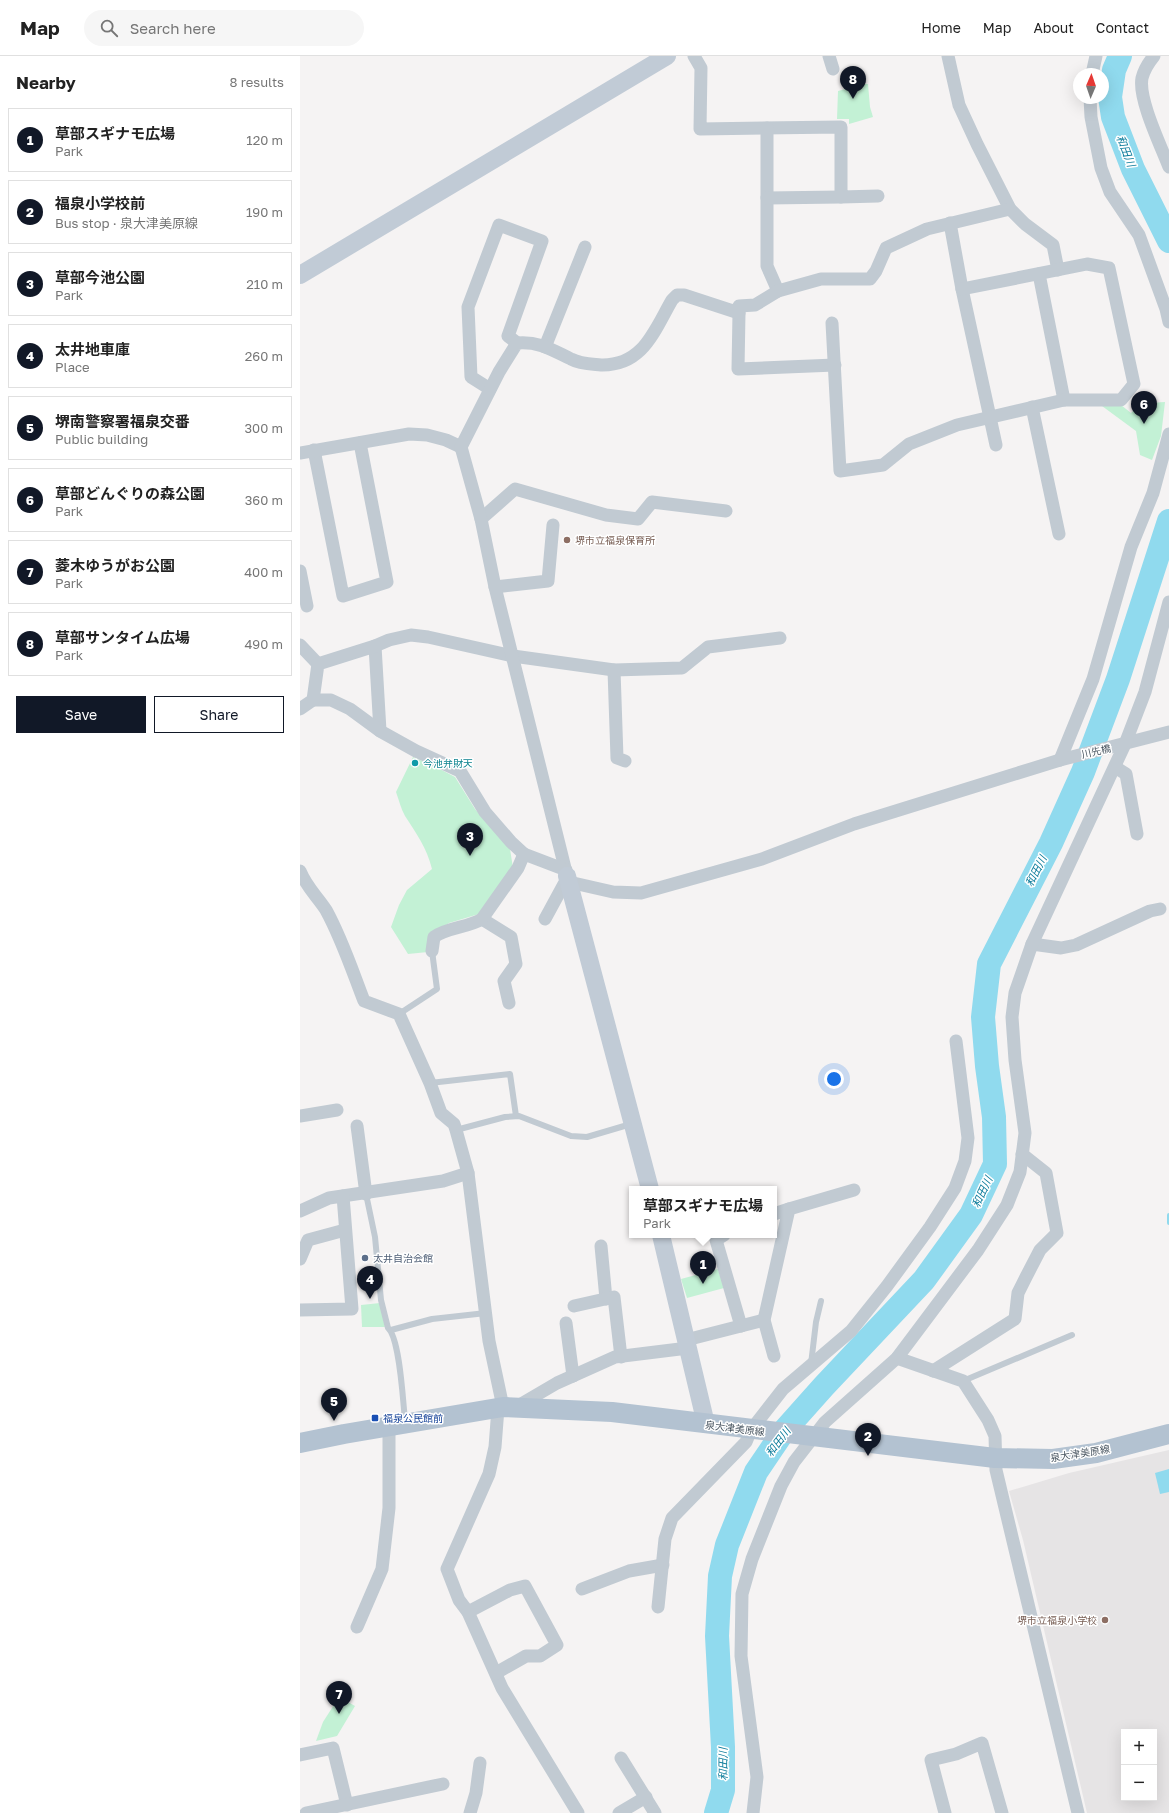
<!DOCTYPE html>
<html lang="en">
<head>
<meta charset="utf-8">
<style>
	body { margin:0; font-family:"Golos Text","Noto Sans JP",sans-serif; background:#f6f6f6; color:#222 }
	.controls { position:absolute; right:12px; bottom:12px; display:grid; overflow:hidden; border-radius:0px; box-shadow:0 4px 16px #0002 }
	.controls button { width:36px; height:36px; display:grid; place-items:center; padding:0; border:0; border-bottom:1px solid #e0e0e0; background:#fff; color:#222; font:20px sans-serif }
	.compass { position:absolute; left:773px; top:12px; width:36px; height:36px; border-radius:50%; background:#fff; box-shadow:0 4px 16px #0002; rotate:2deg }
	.you { position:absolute; left:534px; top:1023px; width:14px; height:14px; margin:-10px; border:3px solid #fff; border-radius:50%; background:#1a73e8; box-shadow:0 0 0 6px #1a73e833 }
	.badge { display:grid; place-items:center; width:26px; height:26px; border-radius:50%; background:#111827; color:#fff; font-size:13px; font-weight:700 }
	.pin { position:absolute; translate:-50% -33px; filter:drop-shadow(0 1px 2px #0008) }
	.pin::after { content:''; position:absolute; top:21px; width:14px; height:12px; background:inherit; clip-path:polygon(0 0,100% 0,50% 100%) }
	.popup { position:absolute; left:329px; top:1130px; width:148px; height:52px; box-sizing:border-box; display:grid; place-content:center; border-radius:0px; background:#fff; filter:drop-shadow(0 1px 3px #0005); font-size:13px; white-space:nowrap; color:#767676 }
	.popup b { font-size:15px; color:#222 }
	.popup::after { content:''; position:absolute; left:50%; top:100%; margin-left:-8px; border:8px solid transparent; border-top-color:#fff }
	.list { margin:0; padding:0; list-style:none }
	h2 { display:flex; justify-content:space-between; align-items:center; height:52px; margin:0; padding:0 16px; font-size:17px }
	h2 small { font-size:13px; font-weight:400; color:#767676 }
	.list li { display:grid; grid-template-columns:26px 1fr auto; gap:12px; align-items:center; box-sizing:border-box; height:64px; margin:0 8px 8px; padding:0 8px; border:1px solid #e0e0e0; border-radius:0px }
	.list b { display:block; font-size:15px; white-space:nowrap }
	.list p { margin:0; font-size:13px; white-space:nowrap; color:#767676 }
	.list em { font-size:13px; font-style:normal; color:#767676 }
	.actions { display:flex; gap:8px; padding:12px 16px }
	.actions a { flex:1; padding:9px 0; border:1px solid #111827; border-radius:0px; text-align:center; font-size:14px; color:#111827 }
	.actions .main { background:#111827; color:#fff }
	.icon { flex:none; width:22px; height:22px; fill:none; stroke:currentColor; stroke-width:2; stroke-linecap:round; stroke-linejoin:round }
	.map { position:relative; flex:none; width:869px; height:1757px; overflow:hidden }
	header { display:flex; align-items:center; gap:24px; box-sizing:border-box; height:56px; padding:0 20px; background:#fff; border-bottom:1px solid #e0e0e0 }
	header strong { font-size:19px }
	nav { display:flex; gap:22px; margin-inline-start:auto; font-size:14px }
	.search { width:280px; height:36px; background:#f6f6f6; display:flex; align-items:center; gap:10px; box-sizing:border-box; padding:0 14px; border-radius:22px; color:#767676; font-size:15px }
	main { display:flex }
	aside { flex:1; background:#fff }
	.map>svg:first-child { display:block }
	.education { fill:#e6e4e5; fill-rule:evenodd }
	.green { fill:#c3f1d5 }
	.water { fill:#90daee }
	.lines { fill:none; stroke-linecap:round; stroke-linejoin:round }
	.stream { stroke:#90daee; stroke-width:4 }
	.river { stroke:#90daee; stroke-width:24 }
	.lane { stroke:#c1cad2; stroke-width:6 }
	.street { stroke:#c1cad2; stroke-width:13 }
	.secondary { stroke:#c1cbd6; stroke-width:18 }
	.primary { stroke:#b3c2d1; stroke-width:20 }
	.education-dot { fill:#8d6e63; stroke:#fff; stroke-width:1.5 }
	.culture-dot { fill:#0f9aa8; stroke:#fff; stroke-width:1.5 }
	.service-dot { fill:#5c6f8a; stroke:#fff; stroke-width:1.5 }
	.transit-dot { fill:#1a4fb4; stroke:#fff; stroke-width:1.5 }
	.labels { text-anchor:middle; stroke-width:3; stroke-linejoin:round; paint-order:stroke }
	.education-label { font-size:10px; fill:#785e54; stroke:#fff; text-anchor:start }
	.street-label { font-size:10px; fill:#4a5661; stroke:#fff }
	.culture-label { font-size:10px; fill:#0d838f; stroke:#fff; text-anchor:start }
	.service-label { font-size:10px; fill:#4e5e75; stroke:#fff; text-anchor:start }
	.transit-label { font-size:10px; fill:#164399; stroke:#fff; text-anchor:start }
	.water-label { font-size:11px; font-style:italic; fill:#0c7c9b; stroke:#fff }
</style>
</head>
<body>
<header>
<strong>Map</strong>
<div class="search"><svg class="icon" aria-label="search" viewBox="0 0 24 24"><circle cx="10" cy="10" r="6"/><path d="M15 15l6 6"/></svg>Search here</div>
<nav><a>Home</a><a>Map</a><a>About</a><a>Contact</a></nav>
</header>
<main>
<aside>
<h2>Nearby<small>8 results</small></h2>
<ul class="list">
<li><span class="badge">1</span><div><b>草部スギナモ広場</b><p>Park</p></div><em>120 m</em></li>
<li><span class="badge">2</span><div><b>福泉小学校前</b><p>Bus stop · 泉大津美原線</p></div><em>190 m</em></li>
<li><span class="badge">3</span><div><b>草部今池公園</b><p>Park</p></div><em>210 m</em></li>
<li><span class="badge">4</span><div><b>太井地車庫</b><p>Place</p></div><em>260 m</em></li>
<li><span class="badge">5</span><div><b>堺南警察署福泉交番</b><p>Public building</p></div><em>300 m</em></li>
<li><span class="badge">6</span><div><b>草部どんぐりの森公園</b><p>Park</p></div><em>360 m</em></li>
<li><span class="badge">7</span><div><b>菱木ゆうがお公園</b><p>Park</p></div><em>400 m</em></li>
<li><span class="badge">8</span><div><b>草部サンタイム広場</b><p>Park</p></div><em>490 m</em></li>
</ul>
<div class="actions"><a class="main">Save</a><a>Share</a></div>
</aside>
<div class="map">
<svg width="869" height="1757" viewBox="0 0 869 1757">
	<rect width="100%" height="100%" fill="#f5f3f3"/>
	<!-- education -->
	<path class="education" d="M869 1394V1757H787L723 1484 709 1435 769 1417ZM824 1676H854V1742H824Z"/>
	<!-- green -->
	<g class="green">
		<polygon points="564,28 568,28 570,51 573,61 549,68 549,63 537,63 538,35"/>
		<path d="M865 346 861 380 852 404 840 399 836 375 802 350 821 349 831 357C839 347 853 347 865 346Z"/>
		<path d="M113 701 132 709 155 721 175 753 210 793 213 812 179 858 149 867 134 878 128 896 108 898 91 871 99 849 107 834 132 813C127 792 116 777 105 760 101 753 99 744 96 736Z"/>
		<polygon points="418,1213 424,1232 387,1242 381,1223"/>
		<polygon points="80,1247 85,1271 62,1271 61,1249"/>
		<polygon points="39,1641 55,1650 37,1680 16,1685 23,1666"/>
	</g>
	<!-- water -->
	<polygon class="water" points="869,1413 869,1436 860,1438 855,1417"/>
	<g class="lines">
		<!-- stream -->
		<polyline class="stream" points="869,1159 869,1167"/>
		<!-- river -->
		<g class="river">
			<polyline points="820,0 814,14 810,41 813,61 833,113 869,185"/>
			<polyline points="416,1757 423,1734 423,1691 417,1580 420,1520 427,1489 456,1416 483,1376 524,1330 624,1224 671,1159 695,1108 694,1061 687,1010 683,961 689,908 751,787 783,716 818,623 869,465"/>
		</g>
		<!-- lane -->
		<g class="lane">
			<polyline points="99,958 137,933 132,895"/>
			<polyline points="130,1027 210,1018 216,1060"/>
			<polyline points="156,1074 205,1061 219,1060 271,1080 287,1081 331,1068"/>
			<path d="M66 1138 75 1181 81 1244 88 1272C100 1282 103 1347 105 1364"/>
			<polyline points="91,1274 132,1263 186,1257"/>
			<polyline points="511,1308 516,1266 521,1245"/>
			<polyline points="663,1325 772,1279"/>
		</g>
		<!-- street -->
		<g class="street">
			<polyline points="394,0 401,12 400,73 541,71 541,141 578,140"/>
			<polyline points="529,0 533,13"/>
			<polyline points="648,0 659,49 677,88 710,153 725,168 753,189 758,214"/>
			<path d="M854 0C849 6 844 14 842 22 838 43 861 90 869 111"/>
			<polyline points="792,18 796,0"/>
			<polyline points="790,42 791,61 801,112 810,136 839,179 866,253 869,266"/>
			<polyline points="467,72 467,210 478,235"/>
			<polyline points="467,142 541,141"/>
			<polyline points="650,167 662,233 696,389"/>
			<polyline points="739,218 764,344"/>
			<polyline points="439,257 438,313 535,309"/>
			<polyline points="532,267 540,415 583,409 609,388 657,369 764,344 821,344 834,328 809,212 787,208 662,233"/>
			<polyline points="245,291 285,191"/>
			<polyline points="190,333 171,321 168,251 199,169 242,185 208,280 217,287"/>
			<polyline points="732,351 759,478"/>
			<polyline points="14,394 43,540 87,526 60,387"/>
			<polyline points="0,397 109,378 127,379 146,384 161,391"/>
			<polyline points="181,463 215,433 306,459 338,463 352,446 426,455"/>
			<polyline points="0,515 7,550"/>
			<polyline points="195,531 248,525 253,469"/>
			<polyline points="0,589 18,608"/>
			<polyline points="75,590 80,675"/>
			<polyline points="314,614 317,702 325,705"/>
			<polyline points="13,644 31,644 50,653 80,675 116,695 160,715 185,756 211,786 224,798"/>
			<polyline points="0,653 13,644 18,608 75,590 89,584 111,579 128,581 213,600 314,614 382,612 408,591 480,582"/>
			<polyline points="760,704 793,623 831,491 853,437 869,378"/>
			<polyline points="815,711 826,718 837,778"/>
			<path d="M0 815C7 832 17 840 26 854 42 883 52 914 64 945L99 958 130 1027 141 1057 154 1068 156 1074 168 1117 189 1285 203 1351"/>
			<path d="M267 820 195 531 181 463 161 391 199 316 217 287C239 285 252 294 271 303 280 308 291 308 301 309 343 310 354 275 372 244L377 239H384L439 257V250L455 249 478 235 521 223H570L576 215 586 192 627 173 710 153"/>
			<polyline points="182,863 211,881 216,908 204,925 209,947"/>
			<polyline points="245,863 264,828 269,826 313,836 341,837 462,803 554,768 760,704 869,676"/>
			<polyline points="732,888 761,892 776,889 850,855 860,853"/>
			<path d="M132 895 134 881C148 871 167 872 182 863L218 812 224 798 266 814"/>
			<polyline points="0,1060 37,1054"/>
			<polyline points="57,1070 66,1138"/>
			<polyline points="0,1155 29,1142 143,1125 168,1117"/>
			<polyline points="474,1158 489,1153"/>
			<polyline points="424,1179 416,1184 441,1270"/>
			<polyline points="301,1190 306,1243"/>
			<polyline points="0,1203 8,1184 45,1174"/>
			<polyline points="274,1250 314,1241 321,1301"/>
			<polyline points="0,1254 52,1253 43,1140"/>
			<polyline points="266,1267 273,1320"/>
			<polyline points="386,1284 464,1264"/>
			<polyline points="474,1300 464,1264 489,1153 554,1134"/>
			<polyline points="597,1302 663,1325 688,1364 695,1380 696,1414 778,1757"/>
			<polyline points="633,1315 715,1263 718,1237 726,1221 740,1194 757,1177 746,1117 722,1098"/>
			<polyline points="216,1351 257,1327 315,1301 388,1292"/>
			<polyline points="198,1352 195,1391 189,1418 147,1513 159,1544 168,1556 202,1632 278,1757"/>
			<polyline points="282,1533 329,1515 363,1509"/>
			<polyline points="358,1551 365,1483 372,1462 446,1386 451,1374 483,1333 551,1275 587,1230 630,1171 655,1132 665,1105 668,1082 656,985"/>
			<polyline points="168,1556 210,1534 225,1530 257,1589 240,1600 226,1600 196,1617"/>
			<polyline points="57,1571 82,1513 89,1452 89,1370"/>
			<polyline points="0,1699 33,1692 47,1749"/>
			<polyline points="321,1702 355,1757"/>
			<polyline points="6,1757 143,1728"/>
			<polyline points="170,1757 176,1737 180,1707"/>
			<polyline points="319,1757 346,1741"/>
			<polyline points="453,1757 457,1721 441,1600 442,1538 452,1503 481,1430 494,1406 525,1366 597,1302 678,1194 707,1149 720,1116 725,1077 715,1004 712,961 715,937 732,888 825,688 845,636 869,546"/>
			<polyline points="645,1757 631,1704 656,1698 682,1687 702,1757"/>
		</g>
		<!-- secondary -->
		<g class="secondary">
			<polyline points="0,219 367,0"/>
			<polyline points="267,820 350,1133"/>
			<polyline points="361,1179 406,1368"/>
		</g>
		<!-- primary -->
		<polyline class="primary" points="0,1387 44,1378 203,1351 312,1356 695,1402 753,1403 796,1397 869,1378"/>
	</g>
	<!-- markers -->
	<g class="education-dot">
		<circle cx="267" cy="484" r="4"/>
		<circle cx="805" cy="1564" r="4"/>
	</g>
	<circle class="culture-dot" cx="115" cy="707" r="4"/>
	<circle class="service-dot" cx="65" cy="1202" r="4"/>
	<rect class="transit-dot" x="71" y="1358" width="8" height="8" rx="2"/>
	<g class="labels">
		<!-- education labels -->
		<g class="education-label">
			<text x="275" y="488">堺市立福泉保育所</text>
			<text x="797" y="1568" text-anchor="end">堺市立福泉小学校</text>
		</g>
		<!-- street labels -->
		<g class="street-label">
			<text transform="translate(796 695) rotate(-13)" y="4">川先橋</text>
			<text transform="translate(435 1372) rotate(7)" y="4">泉大津美原線</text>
			<text transform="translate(780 1397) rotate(-9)" y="4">泉大津美原線</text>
		</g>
		<!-- culture labels -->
		<g class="culture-label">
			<text x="123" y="711">今池弁財天</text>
		</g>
		<!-- service labels -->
		<g class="service-label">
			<text x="73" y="1206">太井自治会館</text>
		</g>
		<!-- transit labels -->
		<g class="transit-label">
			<text x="83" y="1366">福泉公民館前</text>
		</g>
		<!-- water labels -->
		<g class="water-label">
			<text transform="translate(826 95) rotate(69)" y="4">和田川</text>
			<text transform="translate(736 815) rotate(-63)" y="4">和田川</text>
			<text transform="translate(682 1136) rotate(-65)" y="4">和田川</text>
			<text transform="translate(478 1386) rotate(-53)" y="4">和田川</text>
			<text transform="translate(423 1708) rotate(-90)" y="4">和田川</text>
		</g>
	</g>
</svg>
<div class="controls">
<button>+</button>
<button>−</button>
</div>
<svg class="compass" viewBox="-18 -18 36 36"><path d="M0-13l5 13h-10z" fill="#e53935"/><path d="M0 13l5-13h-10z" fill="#767676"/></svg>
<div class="you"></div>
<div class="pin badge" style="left:403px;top:1228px">1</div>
<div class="popup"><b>草部スギナモ広場</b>Park</div>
<div class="pin badge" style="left:568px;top:1400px">2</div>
<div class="pin badge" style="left:170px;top:800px">3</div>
<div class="pin badge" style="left:70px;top:1243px">4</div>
<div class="pin badge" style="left:34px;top:1365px">5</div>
<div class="pin badge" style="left:844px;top:368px">6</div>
<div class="pin badge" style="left:39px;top:1658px">7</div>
<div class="pin badge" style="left:553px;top:43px">8</div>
</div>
</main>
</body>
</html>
